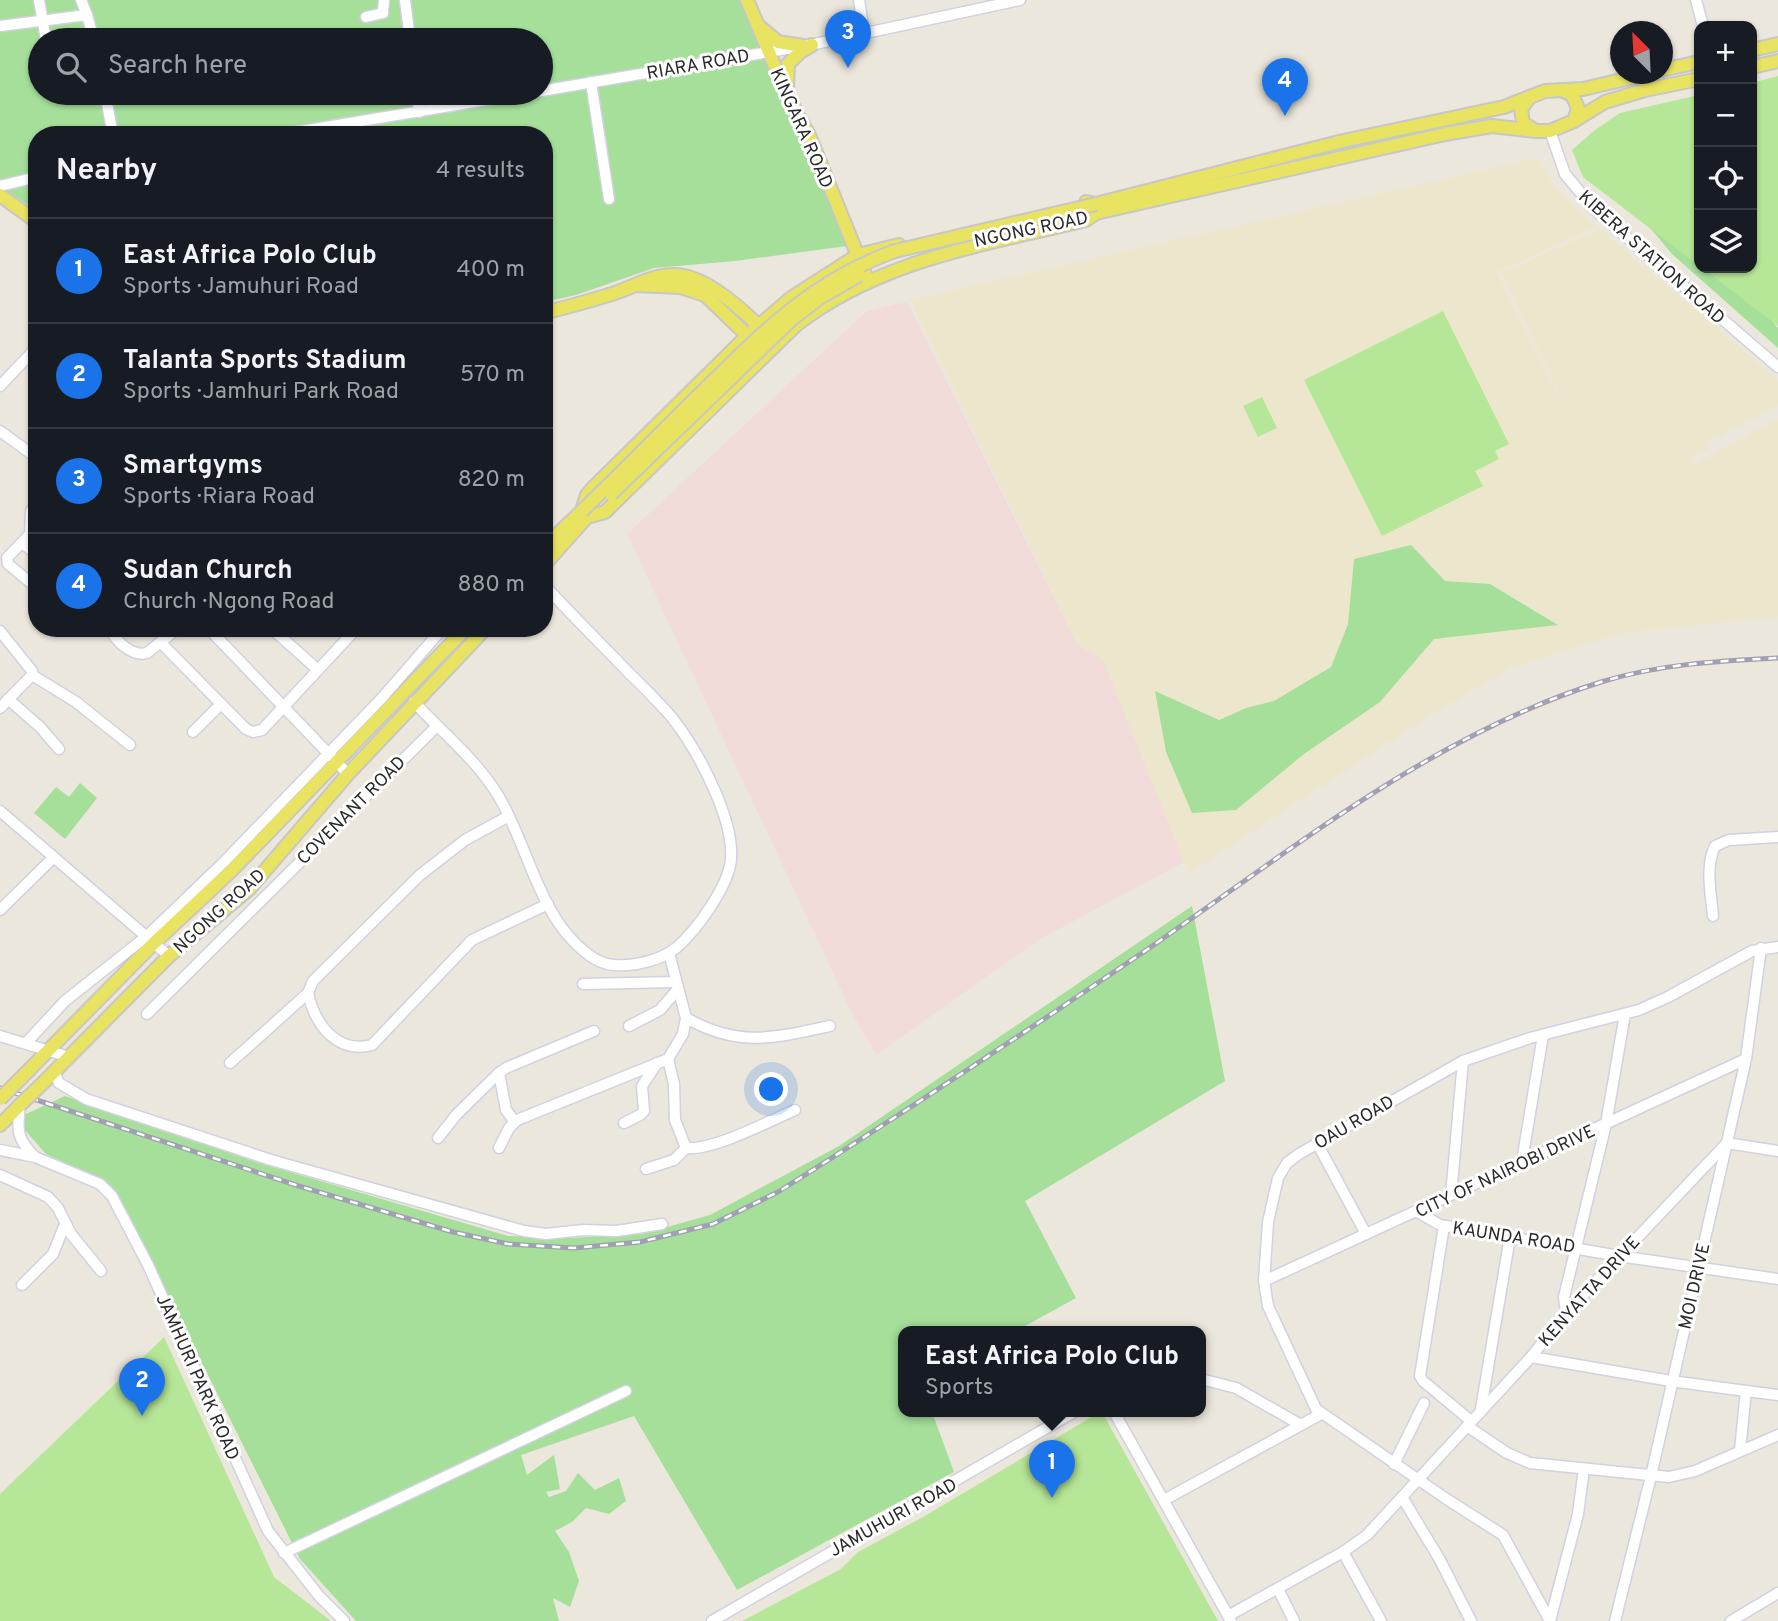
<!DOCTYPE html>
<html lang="en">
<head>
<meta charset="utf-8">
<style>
	body { margin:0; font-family:Overpass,sans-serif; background:#20242c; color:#f1f3f6 }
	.controls { position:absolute; right:21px; top:21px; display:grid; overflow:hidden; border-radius:14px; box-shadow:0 2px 5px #0004 }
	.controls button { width:63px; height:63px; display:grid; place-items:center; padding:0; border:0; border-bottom:2px solid #363941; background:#171b24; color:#f1f3f6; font:35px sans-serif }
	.compass { position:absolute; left:1610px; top:21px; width:63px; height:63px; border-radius:50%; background:#171b24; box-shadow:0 2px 5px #0004; rotate:336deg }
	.you { position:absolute; left:772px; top:1090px; width:24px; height:24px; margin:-18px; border:5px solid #fff; border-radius:50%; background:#1a73e8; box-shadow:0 0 0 10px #1a73e833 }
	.badge { display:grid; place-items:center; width:46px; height:46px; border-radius:50%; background:#1a73e8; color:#fff; font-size:23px; font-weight:700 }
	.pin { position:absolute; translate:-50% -58px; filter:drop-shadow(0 2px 4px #0008) }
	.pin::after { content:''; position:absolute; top:37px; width:24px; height:21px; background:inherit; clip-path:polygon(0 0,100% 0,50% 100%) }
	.popup { position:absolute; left:898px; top:1326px; width:308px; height:91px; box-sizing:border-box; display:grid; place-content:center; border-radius:14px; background:#171b24; filter:drop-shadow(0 2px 5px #0005); font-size:23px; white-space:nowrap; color:#9ea1a6 }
	.popup b { font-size:26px; color:#f1f3f6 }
	.popup::after { content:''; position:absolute; left:50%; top:100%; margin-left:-14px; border:14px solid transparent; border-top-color:#171b24 }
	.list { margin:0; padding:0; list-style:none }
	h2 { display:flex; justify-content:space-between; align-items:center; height:91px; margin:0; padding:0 28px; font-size:30px }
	h2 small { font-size:23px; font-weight:400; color:#9ea1a6 }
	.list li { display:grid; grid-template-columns:46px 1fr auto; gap:21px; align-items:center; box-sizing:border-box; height:105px; padding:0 28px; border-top:2px solid #363941 }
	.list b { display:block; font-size:26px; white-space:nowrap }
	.list p { margin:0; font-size:23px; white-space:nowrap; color:#9ea1a6 }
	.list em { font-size:23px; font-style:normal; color:#9ea1a6 }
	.icon { flex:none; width:38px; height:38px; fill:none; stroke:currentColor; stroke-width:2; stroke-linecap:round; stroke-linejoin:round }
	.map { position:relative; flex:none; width:1778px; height:1621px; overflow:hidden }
	.search { position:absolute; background:#171b24; box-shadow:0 2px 5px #0004; left:28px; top:28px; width:525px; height:77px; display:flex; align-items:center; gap:18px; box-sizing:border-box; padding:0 24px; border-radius:38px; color:#9ea1a6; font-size:26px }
	.panel { position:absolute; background:#171b24; box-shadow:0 2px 5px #0004; left:28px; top:126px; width:525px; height:511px; border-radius:28px }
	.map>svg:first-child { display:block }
	.education { fill:#ece7cc }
	.medical { fill:#f1dcd9 }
	.green { fill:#a5df9a; fill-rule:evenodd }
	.pitch { fill:#b6e697 }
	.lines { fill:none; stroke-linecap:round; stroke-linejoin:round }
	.minor-casing { stroke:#d1d1e1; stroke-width:13 }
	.major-casing { stroke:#c7c7c7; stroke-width:16 }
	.minor { stroke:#fff; stroke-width:10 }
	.major { stroke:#e9e362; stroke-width:12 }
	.rail-casing { stroke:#a09fb3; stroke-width:5 }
	.rail { stroke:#fff; stroke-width:2.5; stroke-dasharray:8; stroke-linecap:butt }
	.major-bridge-casing { stroke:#c7c7c7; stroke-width:16; stroke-linecap:butt }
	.major-bridge { stroke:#e9e362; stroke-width:12 }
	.labels { text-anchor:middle; stroke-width:6; stroke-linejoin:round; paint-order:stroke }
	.street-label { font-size:18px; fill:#292929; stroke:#fff }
</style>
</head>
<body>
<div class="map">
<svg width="1778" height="1621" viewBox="0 0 1778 1621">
	<rect width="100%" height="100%" fill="#ebe7dc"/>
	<!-- education -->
	<polygon class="education" points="1537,158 1557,189 1596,227 1497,272 1595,468 1501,273 1600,229 1778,380 1778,406 1706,443 1709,449 1691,458 1696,464 1778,418 1778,617 1622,633 1511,668 1428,717 1189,873 910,300"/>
	<!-- medical -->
	<polygon class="medical" points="907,302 1077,644 1103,660 1184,862 1040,939 876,1055 851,1011 627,534 867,311"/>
	<!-- green -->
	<g class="green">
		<path d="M0 0H744L789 113 817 169 847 246 735 261 654 268 576 295 544 302V135H37V211L0 186ZM40 40H541V93H40Z"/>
		<polygon points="1637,212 1699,253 1699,268 1713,268 1755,301 1778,328 1778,348 1672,254"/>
		<polygon points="1411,545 1445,581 1490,584 1558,625 1434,639 1380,702 1304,754 1236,810 1192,813 1166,752 1155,691 1219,720 1246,708 1274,701 1331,667 1348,624 1354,559"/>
		<polygon points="80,783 97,798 65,839 34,813 56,787 69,797"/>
		<polygon points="1192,906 1225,1081 1025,1201 1076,1298 1014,1332 903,1332 903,1412 932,1412 954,1472 737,1590 634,1416 521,1455 527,1475 554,1455 560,1489 546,1492 549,1497 566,1491 578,1473 595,1490 619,1478 626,1501 609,1514 586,1508 572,1522 555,1531 569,1552 579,1581 570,1607 553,1598 559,1621 356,1621 300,1559 119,1197 104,1182 46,1154 15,1119 65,1096 259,1163 508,1236 571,1238 642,1234 710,1215 839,1146"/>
	</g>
	<!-- pitch -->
	<g class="pitch">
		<polygon points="1778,76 1778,326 1702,268 1752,268 1752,83"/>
		<polygon points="1699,95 1699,266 1583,177 1572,150 1595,130 1620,113"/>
		<polygon points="1443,311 1509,444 1495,451 1499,459 1475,471 1483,486 1382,536 1304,380"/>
		<polygon points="1262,397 1277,428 1258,437 1243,406"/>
		<polygon points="164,1337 274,1577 331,1621 0,1621 0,1494"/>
		<polygon points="1100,1412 1102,1412 1218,1621 742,1621 841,1569 858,1552 923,1517"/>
	</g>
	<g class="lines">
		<defs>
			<g id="minor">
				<polyline points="39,0 46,40"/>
				<polyline points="81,0 87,15"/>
				<polyline points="405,0 410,40"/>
				<polyline points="859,0 864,32"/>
				<polyline points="1696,0 1703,26"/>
				<polyline points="366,17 383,13 384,0"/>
				<polyline points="0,26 87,15 94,40"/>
				<polyline points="102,40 110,40"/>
				<polyline points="122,40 127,40"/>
				<polyline points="591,82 609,199"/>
				<polyline points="541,91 810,45 1020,0"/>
				<polyline points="105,93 113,135"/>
				<polyline points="417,93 419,112"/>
				<polyline points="1550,131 1565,174 1594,209 1778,367"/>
				<polyline points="278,135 528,93"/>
				<polyline points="0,186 37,177"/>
				<polyline points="0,386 37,347"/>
				<polyline points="0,431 37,458"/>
				<polyline points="37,502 31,511 30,534 7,558 8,564 37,588"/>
				<polyline points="23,544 37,554"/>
				<path d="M110 628C115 641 132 657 147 653L178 628"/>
				<polyline points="208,628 348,774"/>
				<polyline points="271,628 317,669"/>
				<polyline points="0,631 32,671 32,675"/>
				<polyline points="161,643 246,729 253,732 262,730 357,628"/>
				<polyline points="8,699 40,727 59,749"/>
				<path d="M414 702C443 733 477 760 499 797 530 849 540 925 595 959 616 972 657 963 676 948 696 931 729 886 731 859 734 818 698 751 673 719 660 703 644 688 629 673 601 644 572 615 544 585"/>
				<polyline points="0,708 32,675 76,702 130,745"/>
				<polyline points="193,732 221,704"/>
				<polyline points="0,811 169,956"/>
				<path d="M509 816 465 840 420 875 313 981 308 993C315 1025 337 1054 372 1045L472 940 548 904"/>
				<polyline points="0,910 53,858"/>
				<path d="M1713 916C1711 894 1705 867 1715 846L1729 840 1778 837"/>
				<polyline points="583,984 675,982"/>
				<polyline points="147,1014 437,726"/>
				<path d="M686 1018C739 1048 774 1038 830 1026"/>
				<polyline points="629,1026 660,1010 677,990"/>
				<polyline points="0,1036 69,1057"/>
				<polyline points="26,1043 65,1001 147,936 224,862 382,698 443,628"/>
				<polyline points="230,1063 308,993"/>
				<polyline points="54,1071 59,1083 86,1099 271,1160 524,1231 546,1234 583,1230 617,1231 662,1224"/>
				<path d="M20 1105C17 1130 16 1138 35 1157"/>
				<polyline points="515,1122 506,1110 499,1073 506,1068 594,1031"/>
				<polyline points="624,1123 640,1115 644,1111 642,1086 657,1063"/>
				<polyline points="438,1138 457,1114 499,1073"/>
				<polyline points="1317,1143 1366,1234"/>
				<polyline points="499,1148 509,1128 517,1120 668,1059 683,1034 686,1018 669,953"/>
				<path d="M686 1148C713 1151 769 1121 795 1110"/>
				<polyline points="0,1150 35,1157 100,1184 112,1196 148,1265 268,1531 319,1596 344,1621"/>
				<polyline points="1522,1161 1543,1035"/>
				<polyline points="646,1169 674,1160 686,1148 675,1120 674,1084 668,1059"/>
				<polyline points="0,1175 48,1197 58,1208 71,1234 101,1271"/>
				<polyline points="1451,1195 1463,1061"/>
				<polyline points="1416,1211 1440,1225 1619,1256 1778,1279"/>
				<polyline points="1444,1226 1420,1376 1423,1381 1471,1421"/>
				<polyline points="1264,1281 1746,1059"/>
				<polyline points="22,1285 53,1254 65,1224"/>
				<polyline points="1566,1313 1564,1297 1606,1124 1625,1014"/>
				<polyline points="1531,1357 1671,1381 1746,1391 1740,1450"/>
				<polyline points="1201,1379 1236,1388 1301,1425"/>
				<polyline points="1746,1391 1778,1395"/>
				<polyline points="1481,1409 1510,1237"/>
				<polyline points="1114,1412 1231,1621"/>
				<polyline points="1467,1426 1507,1453 1530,1463 1669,1477 1695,1471 1778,1435"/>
				<polyline points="1394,1464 1424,1403"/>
				<polyline points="1402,1497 1440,1560 1471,1621"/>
				<polyline points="1164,1500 1321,1414"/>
				<polyline points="1343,1552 1381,1621"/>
				<polyline points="284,1553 626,1391"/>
				<polyline points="1278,1589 1294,1621"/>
				<polyline points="1228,1616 1343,1552 1367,1535 1531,1357 1566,1313 1727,1143 1778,1151"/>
				<polyline points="712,1621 1074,1412"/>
				<polyline points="1550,1621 1503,1535 1445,1498 1316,1409 1268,1306 1264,1281 1268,1222 1278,1178 1287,1163 1299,1154 1463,1061 1530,1038 1639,1010 1668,997 1752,951 1778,947"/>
				<polyline points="1550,1621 1578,1514 1584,1469"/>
				<polyline points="1615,1621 1651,1476 1746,1059 1761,948"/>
				<polyline points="1731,1621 1778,1593"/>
			</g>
			<g id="major">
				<polyline points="747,0 787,95 809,135 868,281"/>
				<polyline points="760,27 778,42 803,46"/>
				<polyline points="1752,50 1778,44"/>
				<polyline points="1752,67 1778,61"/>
				<polyline points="1662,70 1699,62"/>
				<polyline points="787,88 788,64 800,52 812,45"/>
				<polyline points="1562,90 1572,95 1578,108 1574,121"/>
				<polyline points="1529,98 1521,109 1523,123 1534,130"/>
				<polyline points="0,195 37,222"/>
				<polyline points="1086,202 1096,204 1343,141 1504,107 1545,91 1583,89 1647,74"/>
				<polyline points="637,285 680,287 705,295 753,341"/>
				<path d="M544 313C567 307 590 301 612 294 637 286 657 271 684 276 711 281 745 312 764 331"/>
				<polyline points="544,547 582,511 587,495 593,488 748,335 791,298 858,255 899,245"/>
				<path d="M544 565 587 517 605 512 796 325C882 259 984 245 1086 220L1096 213 1445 134 1492 126 1536 131H1550L1574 121 1605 102 1645 90 1699 79"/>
				<polyline points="30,1069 154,943 232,870 466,628"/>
				<polyline points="45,1081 169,956 249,889 348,774 486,628"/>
				<polyline points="0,1125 20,1105"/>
			</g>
		</defs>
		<!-- minor casing -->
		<use href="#minor" class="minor-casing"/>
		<!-- major casing -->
		<use href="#major" class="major-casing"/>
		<!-- minor -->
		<use href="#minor" class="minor"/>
		<!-- major -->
		<use href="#major" class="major"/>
		<defs>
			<path id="rail" d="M0 1088 302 1187 453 1232 508 1244 574 1248 640 1242 713 1224 778 1192C902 1114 1024 1033 1145 951 1289 852 1432 735 1601 682 1659 664 1718 661 1778 658"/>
		</defs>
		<!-- rail casing -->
		<use href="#rail" class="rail-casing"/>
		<!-- rail -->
		<use href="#rail" class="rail"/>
		<defs>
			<g id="major-bridge">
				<polyline points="611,494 792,319 821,297 859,275"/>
				<path d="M582 511C621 473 660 434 699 395 761 334 811 281 895 251L1096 204"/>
				<polyline points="0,1099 30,1069"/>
				<polyline points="20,1105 45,1081"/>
			</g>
		</defs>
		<!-- major-bridge casing -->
		<use href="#major-bridge" class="major-bridge-casing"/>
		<!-- major-bridge -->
		<use href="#major-bridge" class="major-bridge"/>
	</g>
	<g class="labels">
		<!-- street labels -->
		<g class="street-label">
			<text transform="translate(698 64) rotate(-10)" y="6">RIARA ROAD</text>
			<text transform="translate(802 128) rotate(66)" y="6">KINGARA ROAD</text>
			<text transform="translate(1031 229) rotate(-12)" y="6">NGONG ROAD</text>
			<text transform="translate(1652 257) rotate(42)" y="6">KIBERA STATION ROAD</text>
			<text transform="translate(351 810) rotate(-45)" y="6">COVENANT ROAD</text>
			<text transform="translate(219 911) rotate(-42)" y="6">NGONG ROAD</text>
			<text transform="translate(1354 1122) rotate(-30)" y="6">OAU ROAD</text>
			<text transform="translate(1505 1171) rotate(-25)" y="6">CITY OF NAIROBI DRIVE</text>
			<text transform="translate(1514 1237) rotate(9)" y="6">KAUNDA ROAD</text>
			<text transform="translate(1694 1286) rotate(-77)" y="6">MOI DRIVE</text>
			<text transform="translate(1589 1291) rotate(-48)" y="6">KENYATTA DRIVE</text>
			<text transform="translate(198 1377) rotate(66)" y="6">JAMHURI PARK ROAD</text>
			<text transform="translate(893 1517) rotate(-29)" y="6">JAMUHURI ROAD</text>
		</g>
	</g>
</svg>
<div class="controls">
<button>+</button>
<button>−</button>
<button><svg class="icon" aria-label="locate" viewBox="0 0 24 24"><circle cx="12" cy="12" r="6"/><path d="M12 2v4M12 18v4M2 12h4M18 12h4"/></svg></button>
<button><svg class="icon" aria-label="layers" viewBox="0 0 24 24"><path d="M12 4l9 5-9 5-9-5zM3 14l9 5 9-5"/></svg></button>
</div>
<svg class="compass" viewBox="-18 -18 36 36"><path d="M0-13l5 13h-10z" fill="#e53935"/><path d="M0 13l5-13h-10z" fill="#9ea1a6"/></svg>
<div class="you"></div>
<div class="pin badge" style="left:1052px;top:1498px">1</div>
<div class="popup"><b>East Africa Polo Club</b>Sports</div>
<div class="pin badge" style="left:142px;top:1416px">2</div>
<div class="pin badge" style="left:848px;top:68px">3</div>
<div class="pin badge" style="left:1285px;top:116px">4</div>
<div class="search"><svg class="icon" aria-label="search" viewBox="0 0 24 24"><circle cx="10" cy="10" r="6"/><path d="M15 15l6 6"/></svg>Search here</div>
<section class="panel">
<h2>Nearby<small>4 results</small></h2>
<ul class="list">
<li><span class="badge">1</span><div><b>East Africa Polo Club</b><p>Sports · Jamuhuri Road</p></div><em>400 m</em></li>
<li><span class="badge">2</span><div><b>Talanta Sports Stadium</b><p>Sports · Jamhuri Park Road</p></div><em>570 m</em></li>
<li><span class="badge">3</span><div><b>Smartgyms</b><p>Sports · Riara Road</p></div><em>820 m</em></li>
<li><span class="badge">4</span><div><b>Sudan Church</b><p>Church · Ngong Road</p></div><em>880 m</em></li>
</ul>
</section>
</div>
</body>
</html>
